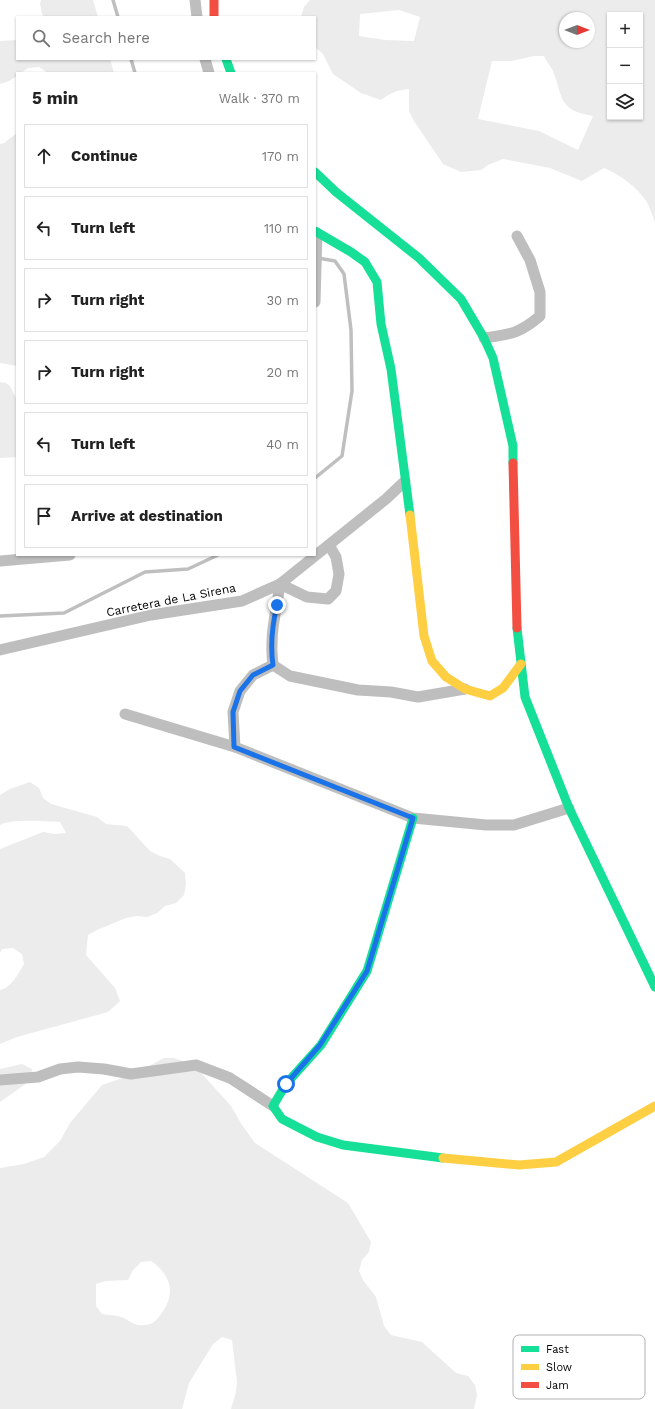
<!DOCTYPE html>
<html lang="en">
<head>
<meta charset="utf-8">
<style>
	body { margin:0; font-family:"Work Sans",sans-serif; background:#f6f6f6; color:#222 }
	.controls { position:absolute; right:12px; top:12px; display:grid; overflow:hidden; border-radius:0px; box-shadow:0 1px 3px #0004 }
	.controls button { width:36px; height:36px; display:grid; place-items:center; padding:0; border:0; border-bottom:1px solid #e0e0e0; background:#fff; color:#222; font:20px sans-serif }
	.compass { position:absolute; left:559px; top:12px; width:36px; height:36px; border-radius:50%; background:#fff; box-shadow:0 1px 3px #0004; rotate:90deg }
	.stop { position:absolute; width:12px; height:12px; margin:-9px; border:3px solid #1a73e8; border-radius:50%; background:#fff }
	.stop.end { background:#1a73e8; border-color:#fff; box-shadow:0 1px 4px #0008 }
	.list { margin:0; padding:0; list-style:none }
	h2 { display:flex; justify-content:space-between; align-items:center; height:52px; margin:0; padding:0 16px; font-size:17px }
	h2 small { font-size:13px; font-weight:400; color:#767676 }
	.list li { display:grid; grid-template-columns:26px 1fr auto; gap:12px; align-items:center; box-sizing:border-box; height:64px; margin:0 8px 8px; padding:0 8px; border:1px solid #e0e0e0; border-radius:0px }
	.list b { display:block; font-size:15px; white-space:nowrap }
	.list em { font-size:13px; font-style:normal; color:#767676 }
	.icon { flex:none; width:22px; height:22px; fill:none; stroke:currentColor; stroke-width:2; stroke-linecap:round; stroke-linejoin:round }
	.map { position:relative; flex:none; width:655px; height:1409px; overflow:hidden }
	.search { position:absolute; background:#fff; box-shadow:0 1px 3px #0004; left:16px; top:16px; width:300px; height:44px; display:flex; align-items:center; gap:10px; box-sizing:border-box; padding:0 14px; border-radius:0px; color:#767676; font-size:15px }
	.panel { position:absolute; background:#fff; box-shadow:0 1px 3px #0004; left:16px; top:72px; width:300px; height:484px; border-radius:0px }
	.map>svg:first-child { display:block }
	.green { fill:#ececec; fill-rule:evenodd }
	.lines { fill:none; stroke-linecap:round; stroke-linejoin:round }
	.stream { stroke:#bfbfbf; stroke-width:3.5 }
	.street { stroke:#bebebe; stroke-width:11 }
	.fast { stroke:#16e098; stroke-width:9 }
	.slow { stroke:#ffcf43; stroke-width:9 }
	.jam { stroke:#f24e42; stroke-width:9 }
	.route { stroke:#1a73e8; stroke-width:5 }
	.labels { text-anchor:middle; stroke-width:3; stroke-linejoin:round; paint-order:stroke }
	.street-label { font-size:12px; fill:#000; stroke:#fff }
	.key { fill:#fff; stroke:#b2b2b2; stroke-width:1 }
	.key-label { font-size:11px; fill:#000 }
</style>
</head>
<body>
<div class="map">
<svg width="655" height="1409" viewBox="0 0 655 1409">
	<rect width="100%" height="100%" fill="#fff"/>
	<!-- green -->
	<g class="green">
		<polygon points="41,0 93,0 98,17 43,17 40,4"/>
		<path d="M310 0H655V222C652 215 650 207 646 201 636 186 620 175 604 168L582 181 550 168 503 159 488 165 481 170 461 172 443 164 414 121 409 111V89C397 90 390 93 381 100L361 93 333 74 323 54 315 47V17H301L304 7ZM399 10 420 17 414 41 385 40 359 36 360 14ZM610 15H640V117H610ZM565 18H589V42H565ZM534 56H544C546 61 550 65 552 69 564 96 556 110 593 116L578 150 539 131 478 119 492 61H512Z"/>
		<polygon points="17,40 17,59 110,59 114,73 48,73 39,67 28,68 21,73 17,73 17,76 9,81 0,84 0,41"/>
		<polygon points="17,133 17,366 0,363 0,144 4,143"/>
		<polygon points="0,382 6,383 10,386 17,400 17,457 0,458"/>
		<path d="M30 782 39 788 43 798 51 804 97 817 106 824 127 826 150 851 160 856 170 859 185 873 186 884 184 895 176 903 165 906 157 913 147 917 137 916 126 918 97 930 88 935 86 955 115 988 120 1001 108 1012 17 1037 0 1044V990C11 988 19 973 24 964L22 954 13 948 2 949 0 953V849L43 832 54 834 66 833 60 822C45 822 13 818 0 825V795L10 789Z"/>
		<path d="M164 1058H174L194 1065 231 1106 242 1125 255 1143 348 1203 371 1242 369 1252 362 1260 359 1271 363 1280 376 1297 384 1326 391 1335 422 1342 456 1373 468 1376 475 1385 477 1395 474 1409H231L236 1392 237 1382 232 1340 222 1337 213 1344 189 1383 182 1409H0V1168L24 1164 44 1157 60 1141 70 1123 102 1085 134 1074ZM151 1261C170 1274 176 1292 163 1311 157 1320 155 1324 144 1325 135 1326 131 1322 124 1318 117 1315 109 1315 102 1314L96 1306V1284L106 1281 128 1280 133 1270 141 1262Z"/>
		<polygon points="22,1064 32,1069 31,1080 0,1102 0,1069"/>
	</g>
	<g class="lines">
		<!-- stream -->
		<g class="stream">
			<polyline points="113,0 118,17"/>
			<polyline points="131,59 135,73"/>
			<polyline points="315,478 342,456 352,391 351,330 344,274 335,261 318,258"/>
			<polyline points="0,616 64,613 145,572 188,569 218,555"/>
		</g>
		<!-- street -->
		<g class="street">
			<polyline points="195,0 197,17"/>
			<polyline points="205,59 209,73"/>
			<polyline points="315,302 317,233"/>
			<path d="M484 338C510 334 519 334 540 316V292L530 260 517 236"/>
			<path d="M329 545 336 557 339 574 336 591 328 599 307 597 280 584C276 614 269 635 273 665L290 676 358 690 391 692 418 697 465 689"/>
			<polyline points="0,561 70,555"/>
			<polyline points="0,650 151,615 242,601 280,584 386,499 405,481"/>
			<polyline points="273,665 253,675 240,691 233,712 235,747 413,818 486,825 514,825 569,808"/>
			<polyline points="125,714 235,747"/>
			<polyline points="0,1080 38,1077 60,1069 78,1067 104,1069 131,1074 196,1065 230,1078 273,1106"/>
		</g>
		<!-- fast -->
		<g class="fast">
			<polyline points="226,59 231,73"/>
			<polyline points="315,172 336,192 419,258 461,299 484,338 493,358 513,446 513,463"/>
			<polyline points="315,231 351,252 365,262 377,282 381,324 391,369 410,515"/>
			<polyline points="517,628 525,697 569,808 655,987"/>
			<polyline points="413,818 367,971 321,1045 286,1084 273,1106 282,1119 317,1137 343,1145 443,1158"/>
		</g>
		<!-- slow -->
		<g class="slow">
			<polyline points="410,515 424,636 432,661 446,677 465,689 490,696 503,688 521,664"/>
			<polyline points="443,1158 519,1165 556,1162 655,1106"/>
		</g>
		<!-- jam -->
		<g class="jam">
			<polyline points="214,0 214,17"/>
			<polyline points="513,463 517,628"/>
		</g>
	</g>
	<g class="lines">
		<!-- route -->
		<path class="route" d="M277 605C272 626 270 644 273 665L253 675 240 691 233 712 234 747 413 818 367 971 320 1045 286 1084"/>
	</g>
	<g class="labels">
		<!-- street labels -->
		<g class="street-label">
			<text transform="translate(171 600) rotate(-11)" y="4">Carretera de La Sirena</text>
		</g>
	</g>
	<!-- legend -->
	<rect x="513" y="1335" width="132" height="64" rx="6" class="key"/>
	<rect x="521" y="1346" width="18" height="6" fill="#16e098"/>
	<rect x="521" y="1364" width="18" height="6" fill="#ffcf43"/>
	<rect x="521" y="1382" width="18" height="6" fill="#f24e42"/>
	<g class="key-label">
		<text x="546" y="1353">Fast</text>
		<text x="546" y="1371">Slow</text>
		<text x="546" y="1389">Jam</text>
	</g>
</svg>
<div class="controls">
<button>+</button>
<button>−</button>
<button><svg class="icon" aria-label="layers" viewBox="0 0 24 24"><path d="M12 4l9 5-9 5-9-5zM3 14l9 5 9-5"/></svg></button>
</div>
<svg class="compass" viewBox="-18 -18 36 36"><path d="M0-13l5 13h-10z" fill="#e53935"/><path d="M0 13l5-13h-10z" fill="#767676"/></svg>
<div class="stop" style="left:286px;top:1084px"></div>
<div class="stop end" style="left:277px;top:605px"></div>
<div class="search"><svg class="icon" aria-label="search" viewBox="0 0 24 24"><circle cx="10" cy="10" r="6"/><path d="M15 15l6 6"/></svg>Search here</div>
<section class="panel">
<h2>5 min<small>Walk · 370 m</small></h2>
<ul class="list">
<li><svg class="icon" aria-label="ahead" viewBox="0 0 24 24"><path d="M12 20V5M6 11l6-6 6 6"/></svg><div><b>Continue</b></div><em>170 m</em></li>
<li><svg class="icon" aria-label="left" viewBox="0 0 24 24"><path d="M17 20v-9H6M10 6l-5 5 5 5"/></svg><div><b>Turn left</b></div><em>110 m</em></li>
<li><svg class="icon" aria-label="right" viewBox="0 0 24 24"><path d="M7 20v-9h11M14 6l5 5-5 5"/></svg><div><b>Turn right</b></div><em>30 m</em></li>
<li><svg class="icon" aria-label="right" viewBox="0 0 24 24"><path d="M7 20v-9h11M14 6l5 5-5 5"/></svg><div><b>Turn right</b></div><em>20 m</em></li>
<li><svg class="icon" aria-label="left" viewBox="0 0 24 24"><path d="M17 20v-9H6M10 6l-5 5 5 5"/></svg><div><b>Turn left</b></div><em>40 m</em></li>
<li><svg class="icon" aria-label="arrive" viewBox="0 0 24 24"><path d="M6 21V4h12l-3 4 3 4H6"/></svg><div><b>Arrive at destination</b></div></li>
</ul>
</section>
</div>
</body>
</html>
